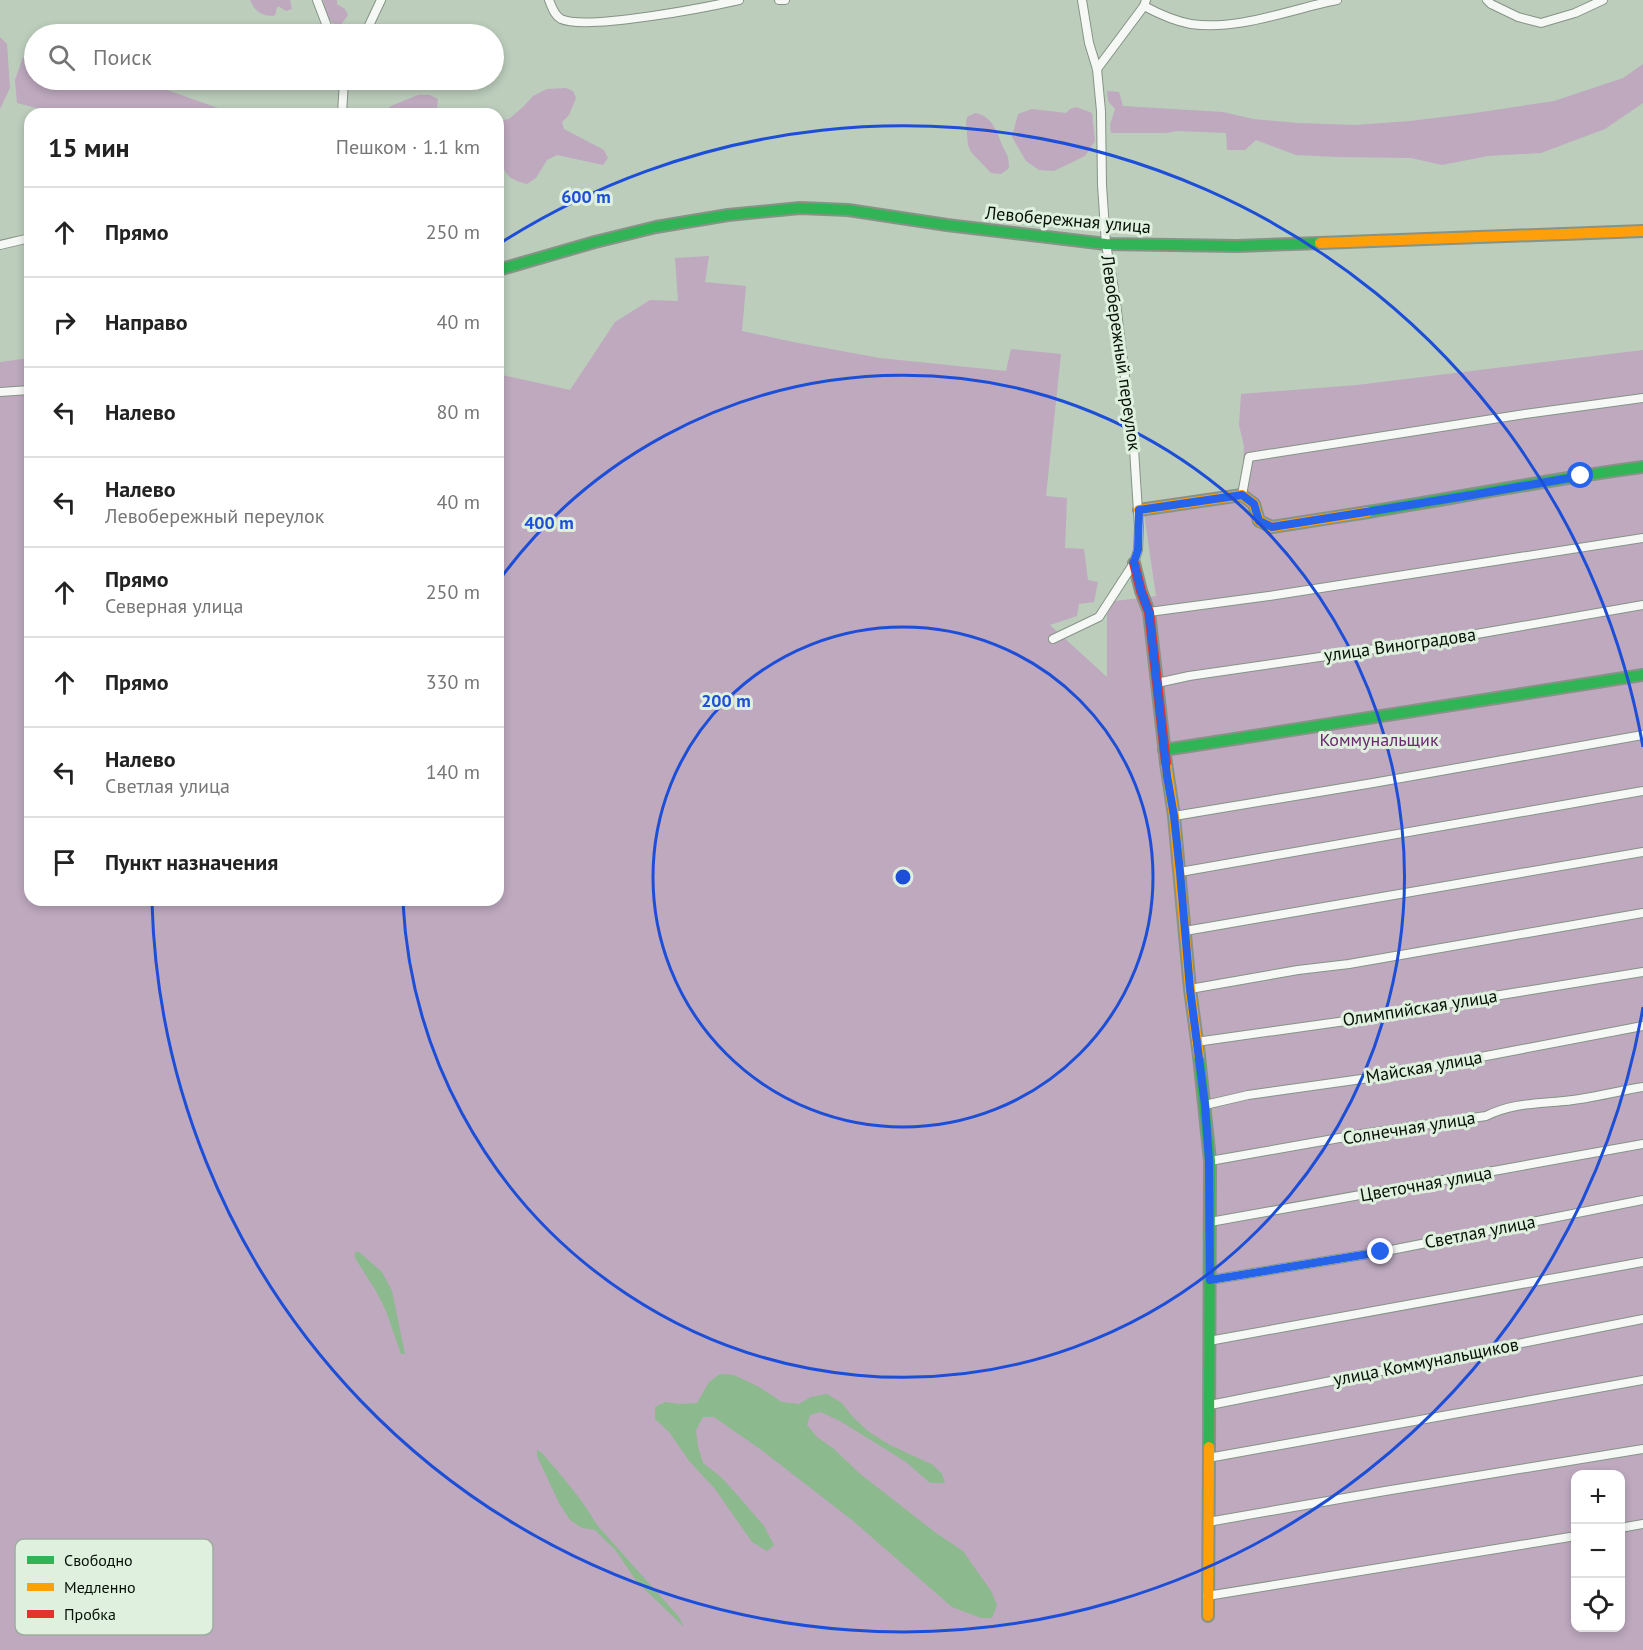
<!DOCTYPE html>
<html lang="ru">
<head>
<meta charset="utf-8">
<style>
	body { margin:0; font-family:"PT Sans",sans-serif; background:#f6f6f6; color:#222 }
	.controls { position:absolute; right:18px; bottom:18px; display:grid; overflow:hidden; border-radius:12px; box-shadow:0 3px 9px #0003 }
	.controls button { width:54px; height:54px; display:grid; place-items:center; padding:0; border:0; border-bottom:2px solid #e0e0e0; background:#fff; color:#222; font:30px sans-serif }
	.stop { position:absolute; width:18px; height:18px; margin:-14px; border:4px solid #2563eb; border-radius:50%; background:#fff }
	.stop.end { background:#2563eb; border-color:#fff; box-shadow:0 2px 6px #0008 }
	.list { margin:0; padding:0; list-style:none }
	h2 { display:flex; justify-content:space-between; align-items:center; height:78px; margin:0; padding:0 24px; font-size:26px }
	h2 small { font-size:20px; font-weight:400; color:#767676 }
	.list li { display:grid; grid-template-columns:39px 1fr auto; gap:18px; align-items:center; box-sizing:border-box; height:90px; padding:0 24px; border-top:2px solid #e0e0e0 }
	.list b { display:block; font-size:22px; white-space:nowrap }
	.list p { margin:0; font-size:20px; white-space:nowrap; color:#767676 }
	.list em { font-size:20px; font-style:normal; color:#767676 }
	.icon { flex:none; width:33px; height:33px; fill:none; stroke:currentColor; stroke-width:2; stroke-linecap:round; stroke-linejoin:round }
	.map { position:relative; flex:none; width:1643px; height:1650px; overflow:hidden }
	.search { position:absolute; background:#fff; box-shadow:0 3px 9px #0003; left:24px; top:24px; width:480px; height:66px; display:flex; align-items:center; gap:15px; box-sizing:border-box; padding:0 21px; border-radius:33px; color:#767676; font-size:22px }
	.panel { position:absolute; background:#fff; box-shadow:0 3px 9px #0003; left:24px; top:108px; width:480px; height:798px; border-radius:18px }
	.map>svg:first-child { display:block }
	.green { fill:#bea9bf; fill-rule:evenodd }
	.water { fill:#8cb98d }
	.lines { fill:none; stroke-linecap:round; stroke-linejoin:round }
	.street-casing { stroke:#869386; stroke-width:10 }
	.fast-casing { stroke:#869386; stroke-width:14 }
	.slow-casing { stroke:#869386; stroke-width:14 }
	.jam-casing { stroke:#869386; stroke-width:14 }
	.street { stroke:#f5f8f5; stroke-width:8 }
	.fast { stroke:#30b455; stroke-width:10 }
	.slow { stroke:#ff9f0a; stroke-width:10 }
	.jam { stroke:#e5322d; stroke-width:10 }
	.route { stroke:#2563eb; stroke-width:8 }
	.ring { fill:none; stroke:#1d4ed8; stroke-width:3 }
	.labels { text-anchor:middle; stroke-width:6; stroke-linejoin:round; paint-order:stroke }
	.street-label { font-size:18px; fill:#061106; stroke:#dff0df }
	.park-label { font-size:18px; fill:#6a286e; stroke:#dff0df }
	.key { fill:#dff0df; stroke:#9ead9e; stroke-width:1.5 }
	.key-label { font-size:16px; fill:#061106 }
	.centre { fill:#1d4ed8; stroke:#dff0df; stroke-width:3 }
	.ring-label { font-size:18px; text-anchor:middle; font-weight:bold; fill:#1d4ed8; stroke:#dff0df; stroke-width:6; stroke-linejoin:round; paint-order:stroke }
</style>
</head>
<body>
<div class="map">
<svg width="1643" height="1650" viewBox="0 0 1643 1650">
	<rect width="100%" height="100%" fill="#bccdbc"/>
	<!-- green -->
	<g class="green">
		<path d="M250 0H290L292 9 286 11 278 6 276 10V13L274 16C262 16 255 12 250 0Z"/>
		<path d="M323 0H337V4L345 9 348 15 340 26C328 25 326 10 323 0Z"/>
		<polygon points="0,37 7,44 10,88 0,109"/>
		<polygon points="23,57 34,60 34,80 166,80 167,90 235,114 60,114 17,103 15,80"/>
		<polygon points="1643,64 1643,103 1605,129 1541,153 1488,156 1442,165 1411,158 1337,157 1296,155 1256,140 1245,150 1227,150 1226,133 1178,131 1166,133 1111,133 1110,125 1115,109 1108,101 1107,91 1119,92 1123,106 1223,112 1253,119 1298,123 1355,125 1410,121 1475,113 1554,101 1623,78"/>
		<path d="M566 88 573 91 576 98 569 115 562 122 564 129 604 150 608 158 603 165 557 155 547 160 536 178 527 184C509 179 508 178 500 161H498V121L509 119 524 106 533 96 547 89Z"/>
		<polygon points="418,95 430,95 438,99 437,109 439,114 377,114 393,105"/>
		<polygon points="1076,107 1092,113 1095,141 1085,156 1054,171 1039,170 1026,161 1012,137 1018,114 1032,109 1066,113 1070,109"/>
		<path d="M975 113C991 115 997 131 1002 145 1007 156 1009 155 1009 168L1001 174 991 173 971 152 968 145 966 122 967 117Z"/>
		<path d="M709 256 705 282 746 286 742 331 798 343 880 358 1006 371 1011 349 1061 354 1046 496 1067 498 1065 548 1084 549 1088 580 1098 582 1094 602 1079 604 1077 616 1050 625 1107 677V614L1115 601 1156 596 1144 514 1238 501 1243 465 1244 446 1239 425 1241 394 1357 385 1643 350V1650H0V362L30 358V900H498V374L570 390 615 322 650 300 678 301 675 258ZM1576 1474H1620V1628H1576Z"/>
	</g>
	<!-- water -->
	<g class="water">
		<polygon points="355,1252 359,1252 382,1272 392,1291 405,1354 401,1354 386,1311 376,1291 355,1258"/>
		<polygon points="720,1374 734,1375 759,1387 782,1402 799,1404 811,1397 827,1394 842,1403 852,1416 869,1432 890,1445 933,1465 942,1474 945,1483 930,1483 906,1462 840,1421 821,1412 810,1415 807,1425 817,1437 834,1449 859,1473 936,1533 963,1551 991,1591 997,1605 992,1618 981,1618 952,1607 852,1520 760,1449 714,1417 703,1417 696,1430 698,1447 703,1463 721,1477 740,1498 764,1526 774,1545 767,1551 752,1542 715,1489 690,1462 669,1432 655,1419 655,1407 665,1402 680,1404 697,1403 709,1382"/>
		<path d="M537 1450 542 1453C562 1476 582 1499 597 1525L679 1617 684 1627 637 1582 616 1551 595 1530 582 1528 570 1520 559 1503 537 1456Z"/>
	</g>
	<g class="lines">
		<defs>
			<g id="street">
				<polyline points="317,0 330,34"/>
				<path d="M549 0C552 7 554 15 561 19 586 31 708 7 739 0"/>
				<polyline points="779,0 785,0"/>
				<polyline points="1487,0 1491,4 1518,17 1541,23 1575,13 1603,0"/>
				<path d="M1144 6C1159 14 1174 21 1191 24 1238 31 1291 9 1337 0"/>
				<polyline points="365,34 381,0"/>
				<polyline points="1097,69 1144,6 1146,0"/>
				<polyline points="342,114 344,80"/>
				<polyline points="0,245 30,238"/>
				<polyline points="0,392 30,390"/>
				<polyline points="1242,495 1249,457 1525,414 1643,398"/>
				<polyline points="1149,612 1269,596 1643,538"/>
				<polyline points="1053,639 1099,617 1134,563 1138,550 1139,527 1134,449 1129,410 1115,295 1106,244 1102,185 1101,111 1097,69 1089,43 1082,0"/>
				<polyline points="1157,683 1189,676 1465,636 1643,605"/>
				<polyline points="1174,816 1373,783 1643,735"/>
				<polyline points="1180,872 1643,791"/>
				<polyline points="1185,931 1643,852"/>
				<polyline points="1190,989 1298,970 1349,964 1643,913"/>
				<polyline points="1196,1042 1381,1016 1457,1002 1643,972"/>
				<polyline points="1205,1105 1248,1095 1376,1077 1643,1026"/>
				<path d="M1210 1161 1362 1134 1486 1116C1512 1103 1536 1104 1564 1101 1590 1099 1617 1091 1643 1087"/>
				<polyline points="1210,1222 1643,1144"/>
				<polyline points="1210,1280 1381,1252 1643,1200"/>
				<polyline points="1209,1341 1643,1262"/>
				<polyline points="1210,1405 1643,1319"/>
				<polyline points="1208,1458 1643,1380"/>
				<polyline points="1208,1522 1385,1491 1643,1449"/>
				<polyline points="1620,1528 1643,1524"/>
				<polyline points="1207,1596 1576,1536"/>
			</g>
			<g id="fast">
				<polyline points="498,270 595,242 656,227 728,215 800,208 848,210 947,225 1106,244 1237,246 1320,243"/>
				<path d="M1368 512C1460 497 1551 479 1643 467"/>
				<polyline points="1164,750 1643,675"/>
				<polyline points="1199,1056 1210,1161 1209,1447"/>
			</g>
			<g id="slow">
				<polyline points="1320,243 1643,231"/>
				<polyline points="1139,510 1242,495 1254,504 1259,521 1272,527 1368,512"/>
				<polyline points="1166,763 1174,816 1190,989 1199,1056"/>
				<polyline points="1208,1616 1209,1447"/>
			</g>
			<polyline id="jam" points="1134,563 1141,591 1149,612 1166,763"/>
		</defs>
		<!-- street casing -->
		<use href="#street" class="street-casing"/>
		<!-- fast casing -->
		<use href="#fast" class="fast-casing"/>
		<!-- slow casing -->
		<use href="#slow" class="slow-casing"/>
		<!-- jam casing -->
		<use href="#jam" class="jam-casing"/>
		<!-- street -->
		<use href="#street" class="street"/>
		<!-- fast -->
		<use href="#fast" class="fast"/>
		<!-- slow -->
		<use href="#slow" class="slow"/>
		<!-- jam -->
		<use href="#jam" class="jam"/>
	</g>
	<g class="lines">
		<!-- route -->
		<polyline class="route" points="1381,1252 1210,1280 1209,1161 1205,1105 1190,989 1180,872 1174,816 1167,776 1149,612 1141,591 1134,562 1138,550 1139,510 1242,495 1254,504 1259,521 1272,527 1472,495 1581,476"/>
	</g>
	<!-- distance rings -->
	<g class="ring">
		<circle cx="903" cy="877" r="250"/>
		<path d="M500 579A501 501 0 1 1 403 903"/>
		<path d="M1643 1007A751 751 0 0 1 152 903M499 244A751 751 0 0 1 1643 747"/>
	</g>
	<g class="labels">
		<!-- street labels -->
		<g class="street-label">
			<text transform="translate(1068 220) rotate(5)" y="6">Левобережная улица</text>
			<text transform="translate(1121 353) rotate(82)" y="6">Левобережный переулок</text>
			<text transform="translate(1400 645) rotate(-8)" y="6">улица Виноградова</text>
			<text transform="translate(1420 1008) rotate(-9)" y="6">Олимпийская улица</text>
			<text transform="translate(1424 1067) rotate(-10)" y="6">Майская улица</text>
			<text transform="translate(1409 1128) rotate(-9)" y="6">Солнечная улица</text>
			<text transform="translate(1426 1184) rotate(-10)" y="6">Цветочная улица</text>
			<text transform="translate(1480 1232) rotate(-11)" y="6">Светлая улица</text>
			<text transform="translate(1426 1362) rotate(-11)" y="6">улица Коммунальщиков</text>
		</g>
		<!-- park labels -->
		<g class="park-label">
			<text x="1379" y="746">Коммунальщик</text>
		</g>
	</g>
	<!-- legend -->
	<rect x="15" y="1539" width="198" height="96" rx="9" class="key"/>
	<rect x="27" y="1556" width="27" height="8" fill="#30b455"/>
	<rect x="27" y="1583" width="27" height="8" fill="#ff9f0a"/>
	<rect x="27" y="1610" width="27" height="8" fill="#e5322d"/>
	<g class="key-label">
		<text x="64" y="1566">Свободно</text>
		<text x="64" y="1593">Медленно</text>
		<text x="64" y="1620">Пробка</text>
	</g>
	<circle cx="903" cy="877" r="9" class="centre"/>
	<g class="ring-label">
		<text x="586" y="203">600 m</text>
		<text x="549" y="529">400 m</text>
		<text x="726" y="707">200 m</text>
	</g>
</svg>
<div class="controls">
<button>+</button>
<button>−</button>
<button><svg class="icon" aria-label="locate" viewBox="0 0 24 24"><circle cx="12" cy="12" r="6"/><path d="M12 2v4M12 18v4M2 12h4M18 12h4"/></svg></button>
</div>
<div class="stop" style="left:1581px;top:476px"></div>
<div class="stop end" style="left:1381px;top:1252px"></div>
<div class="search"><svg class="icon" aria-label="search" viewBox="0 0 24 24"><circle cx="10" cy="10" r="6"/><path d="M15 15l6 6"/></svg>Поиск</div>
<section class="panel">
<h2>15 мин<small>Пешком · 1.1 km</small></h2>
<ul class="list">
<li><svg class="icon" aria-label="ahead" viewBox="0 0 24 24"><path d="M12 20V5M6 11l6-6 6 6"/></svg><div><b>Прямо</b></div><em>250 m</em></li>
<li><svg class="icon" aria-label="right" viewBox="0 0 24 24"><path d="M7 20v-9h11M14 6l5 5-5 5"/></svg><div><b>Направо</b></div><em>40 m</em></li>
<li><svg class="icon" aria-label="left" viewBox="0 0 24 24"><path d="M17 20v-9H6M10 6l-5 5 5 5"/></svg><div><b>Налево</b></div><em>80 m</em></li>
<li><svg class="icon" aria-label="left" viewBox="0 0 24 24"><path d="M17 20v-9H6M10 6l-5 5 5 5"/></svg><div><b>Налево</b><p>Левобережный переулок</p></div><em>40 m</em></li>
<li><svg class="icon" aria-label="ahead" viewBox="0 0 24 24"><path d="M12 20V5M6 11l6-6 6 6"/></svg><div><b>Прямо</b><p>Северная улица</p></div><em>250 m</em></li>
<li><svg class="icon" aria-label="ahead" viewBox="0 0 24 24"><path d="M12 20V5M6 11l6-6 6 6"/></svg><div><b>Прямо</b></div><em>330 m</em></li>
<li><svg class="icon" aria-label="left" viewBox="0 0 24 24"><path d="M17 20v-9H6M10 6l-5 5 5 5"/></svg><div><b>Налево</b><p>Светлая улица</p></div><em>140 m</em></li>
<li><svg class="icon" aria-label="arrive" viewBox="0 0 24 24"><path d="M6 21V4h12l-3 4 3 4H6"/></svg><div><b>Пункт назначения</b></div></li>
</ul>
</section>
</div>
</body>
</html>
